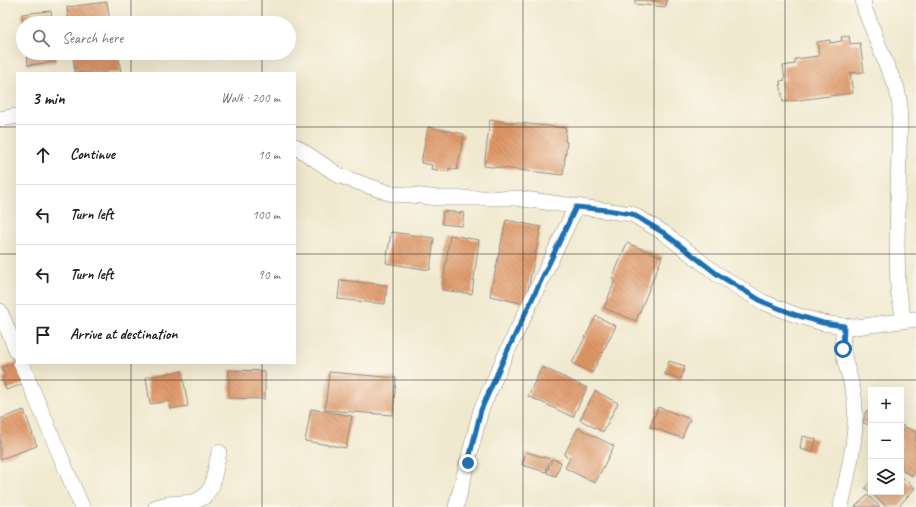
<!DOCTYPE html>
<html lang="en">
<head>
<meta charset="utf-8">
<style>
	body { margin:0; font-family:Caveat,sans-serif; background:#f2f2f2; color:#202124 }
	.controls { position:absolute; right:12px; bottom:12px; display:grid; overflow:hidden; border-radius:0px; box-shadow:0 4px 16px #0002 }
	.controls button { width:36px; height:36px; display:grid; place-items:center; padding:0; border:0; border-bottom:1px solid #e0e0e0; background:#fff; color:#202124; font:20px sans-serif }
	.stop { position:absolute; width:12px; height:12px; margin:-9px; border:3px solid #1f6fb2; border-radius:50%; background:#fff }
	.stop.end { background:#1f6fb2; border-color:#fff; box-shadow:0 1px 4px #0008 }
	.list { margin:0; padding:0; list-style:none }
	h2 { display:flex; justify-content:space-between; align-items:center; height:52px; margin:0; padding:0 16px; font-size:17px }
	h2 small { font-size:13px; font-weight:400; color:#757577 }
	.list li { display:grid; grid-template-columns:26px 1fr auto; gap:12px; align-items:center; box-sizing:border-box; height:60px; padding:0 16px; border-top:1px solid #e0e0e0 }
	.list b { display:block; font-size:15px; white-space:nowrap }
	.list em { font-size:13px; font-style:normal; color:#757577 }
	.icon { flex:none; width:22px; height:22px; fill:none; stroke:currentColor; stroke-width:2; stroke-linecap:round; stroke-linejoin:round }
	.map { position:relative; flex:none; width:916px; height:507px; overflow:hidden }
	.search { position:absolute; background:#fff; box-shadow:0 4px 16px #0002; left:16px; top:16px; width:280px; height:44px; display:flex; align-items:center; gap:10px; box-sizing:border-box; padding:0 14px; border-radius:22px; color:#757577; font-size:15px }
	.panel { position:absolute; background:#fff; box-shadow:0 4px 16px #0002; left:16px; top:72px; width:280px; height:292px; border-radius:0px }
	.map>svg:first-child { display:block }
	.building { fill:url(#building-back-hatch) }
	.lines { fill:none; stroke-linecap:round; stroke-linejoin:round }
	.street-casing { stroke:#8e8a7d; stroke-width:16 }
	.street { stroke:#fff; stroke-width:15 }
	.route { stroke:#1f6fb2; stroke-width:5 }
	.grid { fill:none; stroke:#2b2b2b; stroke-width:1; stroke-opacity:0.55 }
</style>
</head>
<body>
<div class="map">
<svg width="916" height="507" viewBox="0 0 916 507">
	<defs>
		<pattern id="building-back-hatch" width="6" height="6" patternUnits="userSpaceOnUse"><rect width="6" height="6" fill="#df9666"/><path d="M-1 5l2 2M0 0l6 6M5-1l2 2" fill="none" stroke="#b57b54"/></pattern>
	</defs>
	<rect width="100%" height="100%" fill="#fbf7ec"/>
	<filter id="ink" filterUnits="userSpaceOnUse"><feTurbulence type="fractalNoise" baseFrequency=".025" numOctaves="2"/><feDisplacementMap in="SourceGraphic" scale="8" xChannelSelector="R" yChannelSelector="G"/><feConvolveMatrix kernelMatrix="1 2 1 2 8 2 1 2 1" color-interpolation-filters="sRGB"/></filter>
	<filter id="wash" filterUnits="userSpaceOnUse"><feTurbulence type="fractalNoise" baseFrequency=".012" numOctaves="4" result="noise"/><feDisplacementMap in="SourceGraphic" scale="16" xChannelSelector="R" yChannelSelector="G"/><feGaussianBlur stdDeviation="0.9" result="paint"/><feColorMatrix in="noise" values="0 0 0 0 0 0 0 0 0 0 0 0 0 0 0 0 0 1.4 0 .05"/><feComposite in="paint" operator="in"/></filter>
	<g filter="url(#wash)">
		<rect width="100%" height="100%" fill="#f1e9cf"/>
		<g id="blocks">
			<!-- building -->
			<g class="building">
				<polygon points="635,0 667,0 666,7 635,4"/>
				<polygon points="107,2 110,23 69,23 67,7"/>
				<polygon points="51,11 52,23 23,23 22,14"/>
				<polygon points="849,36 850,44 860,43 864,72 850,73 853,93 783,102 780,81 785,80 783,66 795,64 795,59 819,56 817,42 830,40 830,43 842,41 841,37"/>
				<polygon points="27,53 55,53 56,62 28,65"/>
				<polygon points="73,53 118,53 121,73 75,73"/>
				<polygon points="490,120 566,128 565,141 567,142 563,175 484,166"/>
				<polygon points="428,127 464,134 457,170 449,168 449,172 431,169 432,165 421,163"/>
				<polygon points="443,211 464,213 462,226 442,224"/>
				<polygon points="506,220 541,227 525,304 490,296"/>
				<polygon points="391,232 434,238 430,270 386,263"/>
				<polygon points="450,235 479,240 472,294 442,290"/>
				<polygon points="627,243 662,257 636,321 604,308 615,280 612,279"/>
				<polygon points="340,280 387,285 385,304 338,299"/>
				<polygon points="596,316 616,326 592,373 572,363"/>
				<polygon points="669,361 685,366 681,379 665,374"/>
				<polygon points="17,362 26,383 6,390 2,378 5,377 2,367"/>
				<polygon points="542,367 587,388 573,417 528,396"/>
				<polygon points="229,370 265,371 265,399 229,398"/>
				<polygon points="182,371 188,406 170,409 169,401 150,404 146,377"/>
				<polygon points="329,372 396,378 393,415 325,410"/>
				<polygon points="595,391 618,403 603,432 580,420"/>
				<polygon points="658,407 690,419 682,438 650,427"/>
				<polygon points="311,409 352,416 346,448 305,441"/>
				<polygon points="24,410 37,446 0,459 0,419"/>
				<polygon points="866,411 871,412 871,425 863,423"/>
				<polygon points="901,425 916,432 916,470 913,476 901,470"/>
				<polygon points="578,428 614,446 595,483 565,468 570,458 564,455"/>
				<polygon points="802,436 816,439 813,452 800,449"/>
				<polygon points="526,452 550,459 546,472 522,465"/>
				<polygon points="552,459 561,462 556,476 547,473"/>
				<polygon points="902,477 915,488 898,507 887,507 865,488 871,481 871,492 901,492 901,479"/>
				<polygon points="868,495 880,507 855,507"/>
			</g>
		</g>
	</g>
	<g filter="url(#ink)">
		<use href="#blocks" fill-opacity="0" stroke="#8e8a7d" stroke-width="1"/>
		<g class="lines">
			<defs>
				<g id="street">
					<polyline points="863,0 865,10 888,69 897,88 900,106 897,243 898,291 904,320"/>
					<polyline points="0,119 17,116"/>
					<polyline points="295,146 340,176 392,194 411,195 439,198 516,198 632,214 664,233 717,274 763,302 796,315 823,323 844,326 856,327 916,319"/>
					<polyline points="0,311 17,352"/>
					<polyline points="21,363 82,507"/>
					<polyline points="156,507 168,504 194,502 204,497 212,486 219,452"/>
					<polyline points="456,507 481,410 505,356 576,207"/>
					<path d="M841 507C847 475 857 441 855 407 855 388 846 370 843 351 842 343 843 334 844 326"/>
				</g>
			</defs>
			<!-- street casing -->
			<use href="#street" class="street-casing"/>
			<!-- street -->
			<use href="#street" class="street"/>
		</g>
	</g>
	<g class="lines" filter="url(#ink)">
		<!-- route -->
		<polyline class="route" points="468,463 481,410 505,356 576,207 607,210 632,214 664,233 717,274 763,302 796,315 823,323 844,326 843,349"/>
	</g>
	<!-- grid -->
	<path class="grid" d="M131 0V23M262 0V23M393 0V507M523 0V507M654 0V507M785 0V507M131 53V73M262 53V73M0 127H17M295 127H916M0 254H17M295 254H916M131 363V507M262 363V507M0 380H916"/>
</svg>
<div class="controls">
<button>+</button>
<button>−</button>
<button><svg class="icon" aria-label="layers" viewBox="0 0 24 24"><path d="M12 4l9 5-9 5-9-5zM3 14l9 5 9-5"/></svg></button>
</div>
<div class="stop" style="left:843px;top:349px"></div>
<div class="stop end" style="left:468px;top:463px"></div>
<div class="search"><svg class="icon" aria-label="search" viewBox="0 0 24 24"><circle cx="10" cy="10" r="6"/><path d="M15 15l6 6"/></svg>Search here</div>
<section class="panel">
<h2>3 min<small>Walk · 200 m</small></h2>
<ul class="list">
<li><svg class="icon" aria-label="ahead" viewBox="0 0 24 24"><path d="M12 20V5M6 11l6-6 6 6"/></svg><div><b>Continue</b></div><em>10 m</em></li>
<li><svg class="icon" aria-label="left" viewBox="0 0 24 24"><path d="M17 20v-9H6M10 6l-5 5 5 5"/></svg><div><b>Turn left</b></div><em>100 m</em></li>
<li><svg class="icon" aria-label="left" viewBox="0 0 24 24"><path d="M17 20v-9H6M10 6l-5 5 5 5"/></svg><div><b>Turn left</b></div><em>90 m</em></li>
<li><svg class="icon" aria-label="arrive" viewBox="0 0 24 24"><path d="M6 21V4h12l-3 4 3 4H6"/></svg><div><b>Arrive at destination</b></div></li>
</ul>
</section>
</div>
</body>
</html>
